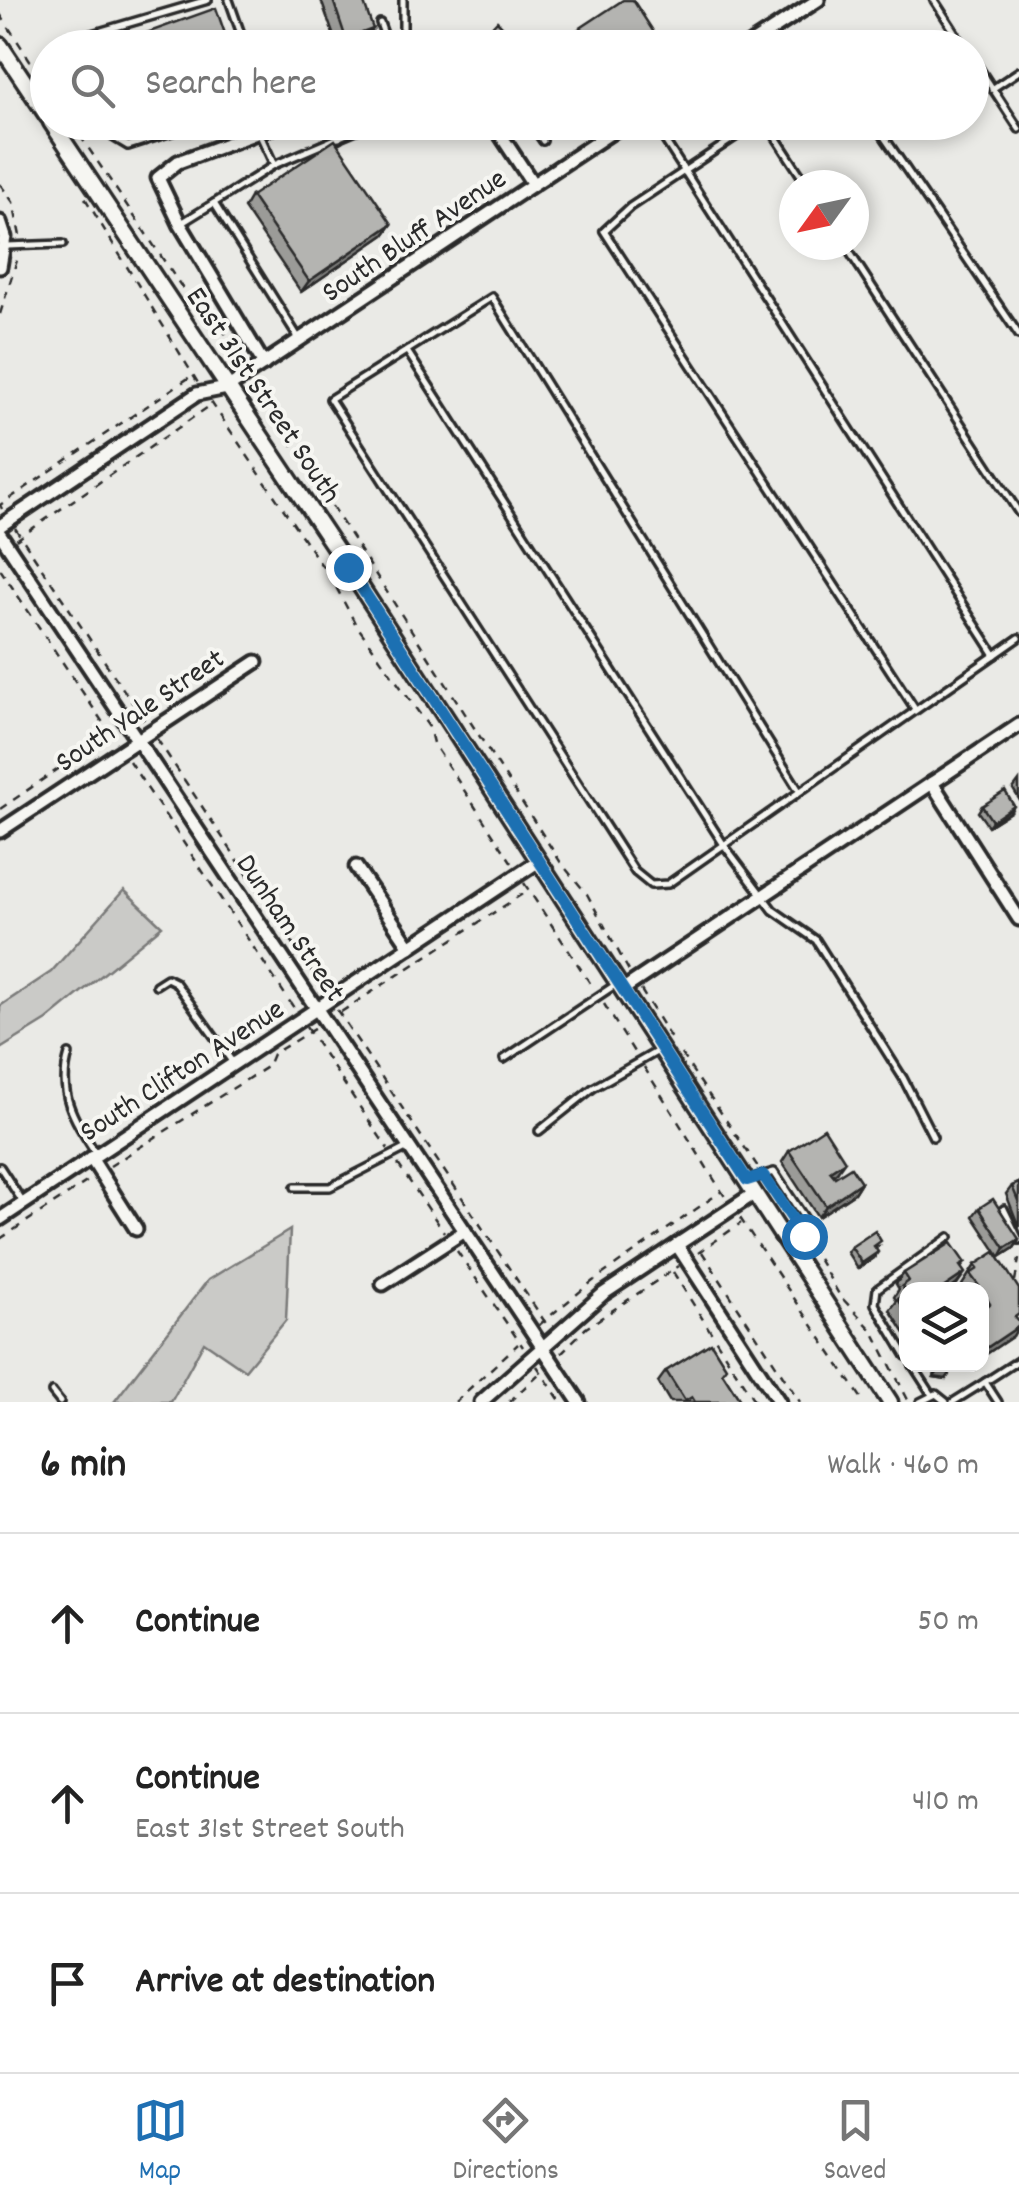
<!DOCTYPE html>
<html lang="en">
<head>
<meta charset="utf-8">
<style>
	body { margin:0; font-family:Dekko,sans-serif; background:#f6f6f6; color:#222 }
	.controls { position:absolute; right:30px; bottom:30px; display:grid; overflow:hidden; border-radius:20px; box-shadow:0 5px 15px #0003 }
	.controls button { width:90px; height:90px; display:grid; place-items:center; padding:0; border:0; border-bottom:2px solid #e0e0e0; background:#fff; color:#222; font:50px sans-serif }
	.compass { position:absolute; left:779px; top:170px; width:90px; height:90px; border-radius:50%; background:#fff; box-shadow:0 5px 15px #0003; rotate:237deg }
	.stop { position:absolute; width:30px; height:30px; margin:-22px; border:8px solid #1f6fb2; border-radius:50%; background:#fff }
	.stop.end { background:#1f6fb2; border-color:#fff; box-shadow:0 2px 10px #0008 }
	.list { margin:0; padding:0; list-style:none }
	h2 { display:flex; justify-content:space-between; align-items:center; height:130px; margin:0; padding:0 40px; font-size:42px }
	h2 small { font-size:32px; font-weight:400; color:#767676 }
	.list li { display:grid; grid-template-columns:65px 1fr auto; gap:30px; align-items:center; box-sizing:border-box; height:180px; padding:0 40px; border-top:2px solid #e0e0e0 }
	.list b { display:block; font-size:38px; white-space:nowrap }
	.list p { margin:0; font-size:32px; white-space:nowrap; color:#767676 }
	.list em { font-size:32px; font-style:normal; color:#767676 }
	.icon { flex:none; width:55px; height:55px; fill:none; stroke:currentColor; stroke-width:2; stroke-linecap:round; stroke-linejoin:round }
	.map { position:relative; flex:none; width:1019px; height:1402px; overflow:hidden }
	.search { position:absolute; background:#fff; box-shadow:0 5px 15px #0003; left:30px; right:30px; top:30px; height:110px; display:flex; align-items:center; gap:25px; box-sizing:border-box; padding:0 35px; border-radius:55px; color:#767676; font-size:38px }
	.sheet { height:670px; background:#fff }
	nav { display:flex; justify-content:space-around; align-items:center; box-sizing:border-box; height:140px; border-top:2px solid #e0e0e0; background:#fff; font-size:28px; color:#767676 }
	nav a { display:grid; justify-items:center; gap:5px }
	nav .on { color:#1f6fb2 }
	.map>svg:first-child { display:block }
	.green { fill:#cacac7; stroke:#7a7a79; stroke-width:2.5 }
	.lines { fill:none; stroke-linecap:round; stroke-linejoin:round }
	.service-casing { stroke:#2b2b2b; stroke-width:12 }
	.minor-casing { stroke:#2b2b2b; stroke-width:19 }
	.tertiary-casing { stroke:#2b2b2b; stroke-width:21 }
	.path { stroke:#2b2b2b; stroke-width:2.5; stroke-dasharray:8 8; stroke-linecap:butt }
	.service { stroke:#f6f6f2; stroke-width:5 }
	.minor { stroke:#f6f6f2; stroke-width:11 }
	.tertiary { stroke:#f6f6f2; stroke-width:14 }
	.wall { fill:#9b9b98; stroke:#2b2b2b; stroke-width:2.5 }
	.shaded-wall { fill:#7e7e7c; stroke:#2b2b2b; stroke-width:2.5 }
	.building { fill:#b4b4b1; stroke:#2b2b2b; stroke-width:2.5 }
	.route { stroke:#1f6fb2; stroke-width:12 }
	.labels { text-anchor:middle; stroke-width:8; stroke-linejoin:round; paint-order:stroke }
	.street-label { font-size:30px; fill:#2b2b2b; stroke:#f6f6f2 }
</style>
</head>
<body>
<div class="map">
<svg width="1019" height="1402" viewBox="0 0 1019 1402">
	<rect width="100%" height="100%" fill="#eaeae6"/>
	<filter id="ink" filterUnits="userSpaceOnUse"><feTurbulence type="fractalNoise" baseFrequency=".01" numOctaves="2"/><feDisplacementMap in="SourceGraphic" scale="20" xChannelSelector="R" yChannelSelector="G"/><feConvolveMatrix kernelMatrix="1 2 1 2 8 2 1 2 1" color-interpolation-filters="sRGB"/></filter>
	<g filter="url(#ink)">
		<!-- green -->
		<g class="green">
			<polygon points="124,890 162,926 47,1020 0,1049 0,1006 51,972"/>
			<polygon points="290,1230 286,1320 245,1370 204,1342 171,1402 114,1402 208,1280"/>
		</g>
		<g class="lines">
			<defs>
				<g id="service">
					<polyline points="229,0 246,48"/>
					<polyline points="934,0 965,48"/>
					<polyline points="380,23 389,48"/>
					<polyline points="82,48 78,38 208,0"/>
					<polyline points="392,48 403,37 403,0"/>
					<polyline points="972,57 1019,129"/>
					<polyline points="992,89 1019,71"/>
					<polyline points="108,122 113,137 128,146 203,122"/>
					<polyline points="233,122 240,137"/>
					<polyline points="332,122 339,138"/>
					<polyline points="458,122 462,129 471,122"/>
					<polyline points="530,122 543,141"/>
					<polyline points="653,122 995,655"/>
					<polyline points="758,122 630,207 604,231 915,709"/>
					<polyline points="766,122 807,185"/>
					<polyline points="874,122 1019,335"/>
					<polyline points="259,133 274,165"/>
					<polyline points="214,203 274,165 375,122"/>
					<polyline points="180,224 214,203 298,337"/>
					<polyline points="845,245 1019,513"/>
					<polyline points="7,246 63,244"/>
					<polyline points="407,351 724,845 773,910 816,940 903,1078 933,1137"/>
					<polyline points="798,789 492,297 330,399 635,872 651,885 668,884 1019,638"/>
					<polyline points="156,985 167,978 175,982 233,1063"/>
					<path d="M69 1054C57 1094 74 1119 95 1152"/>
					<polyline points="504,1059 615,985"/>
					<polyline points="539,1131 593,1088 658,1051"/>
					<polyline points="0,1167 22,1201"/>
					<polyline points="747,1180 774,1172 813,1231 792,1243"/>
					<polyline points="295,1187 330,1187 406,1148"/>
					<polyline points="1004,1209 1019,1240"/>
					<polyline points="906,1356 875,1304 877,1289 949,1237"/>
					<polyline points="912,1364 932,1395"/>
					<polyline points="985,1382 1019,1360"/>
					<polyline points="52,1392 60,1402"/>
					<polyline points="920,1402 936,1394 946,1402"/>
					<polyline points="953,1402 985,1382 998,1402"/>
				</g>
				<g id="minor">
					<polyline points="744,48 818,0"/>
					<polyline points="492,122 533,184"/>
					<polyline points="0,222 5,237 0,267"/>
					<polyline points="264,364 180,224 158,178 178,162 286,122"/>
					<polyline points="0,526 197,394 227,388 627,122"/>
					<polyline points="0,534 579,1402"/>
					<polyline points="932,783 1019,919"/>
					<polyline points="0,831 256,662"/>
					<polyline points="356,867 410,947"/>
					<polyline points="622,990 1019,725"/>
					<polyline points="91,1158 136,1229"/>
					<polyline points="0,1219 539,861"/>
					<polyline points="677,1245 779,1402"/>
					<polyline points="383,1284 465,1231"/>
					<polyline points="481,1402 603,1294 755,1193"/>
				</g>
				<g id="tertiary">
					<polyline points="0,45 48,117"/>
					<polyline points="51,122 348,567 890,1402"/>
				</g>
			</defs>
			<!-- service casing -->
			<use href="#service" class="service-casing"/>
			<!-- minor casing -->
			<use href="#minor" class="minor-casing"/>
			<!-- tertiary casing -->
			<use href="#tertiary" class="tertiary-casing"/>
			<!-- path -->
			<g class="path">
				<polyline points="0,14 48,88"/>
				<polyline points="71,122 191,301 222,327 241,365"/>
				<polyline points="0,184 13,202 20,236"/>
				<polyline points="85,198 198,383"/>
				<polyline points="0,314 19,254"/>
				<polyline points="254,385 561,863 587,894 629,971"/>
				<polyline points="211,402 335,585 355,623 429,727 433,743 512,863"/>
				<polyline points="2,509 0,505 193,375"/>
				<polyline points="15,528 144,720"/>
				<polyline points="16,540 211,405"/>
				<polyline points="0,569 116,742"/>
				<polyline points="157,739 325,991"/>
				<polyline points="129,761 294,1008"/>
				<polyline points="0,809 118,728"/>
				<polyline points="524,883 594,989"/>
				<polyline points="641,990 671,1039"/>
				<polyline points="604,1004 634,1052"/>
				<polyline points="337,1010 549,1328"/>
				<polyline points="341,1012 527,891"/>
				<polyline points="306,1027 388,1149"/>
				<polyline points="681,1054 758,1167"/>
				<polyline points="644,1067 727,1200"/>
				<polyline points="398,1164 444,1232"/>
				<polyline points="110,1166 268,1066 273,1054 317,1027"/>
				<polyline points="768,1182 800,1230"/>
				<polyline points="740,1218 864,1402"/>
				<polyline points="0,1239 91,1179"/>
				<polyline points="810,1245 840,1296 873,1331 909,1402"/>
				<polyline points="457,1251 523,1347"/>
				<polyline points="702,1252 800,1402"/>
				<polyline points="698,1253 741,1223"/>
				<polyline points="673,1272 755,1402"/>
				<polyline points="1015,1281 1019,1259"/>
				<polyline points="539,1325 593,1281 722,1191"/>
				<polyline points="561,1353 586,1328 679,1266"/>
				<polyline points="537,1366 561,1402"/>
				<polyline points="455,1402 518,1344"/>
				<polyline points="509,1402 541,1372"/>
			</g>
			<!-- service -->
			<use href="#service" class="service"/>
			<!-- minor -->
			<use href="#minor" class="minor"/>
			<!-- tertiary -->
			<use href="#tertiary" class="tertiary"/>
		</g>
		<!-- wall -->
		<g class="wall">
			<polygon points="321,0 363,0 365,40 344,48 338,48"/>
			<polygon points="548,122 576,122 556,135"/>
			<polygon points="251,196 392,224 384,235 301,292 244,208"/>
			<polygon points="1019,781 1019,799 1013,789"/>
			<polygon points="982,806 1010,812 988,826 978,812"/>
			<polygon points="789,1151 837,1172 833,1175 835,1177 861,1182 854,1193 818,1217 782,1162"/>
			<polygon points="1019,1183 1019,1227 1006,1194 1012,1186"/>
			<polygon points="979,1208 1019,1240 1014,1248 1000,1257 973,1216"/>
			<polygon points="878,1246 875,1248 874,1258 858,1269 847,1252 851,1247"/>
			<polygon points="965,1263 961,1268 957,1284 906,1290 906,1335 890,1310 897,1301 894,1297 899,1289 896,1284 904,1273"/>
			<polygon points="975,1265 1017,1320 1013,1336 982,1357 982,1290 965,1290 962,1285"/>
			<polygon points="937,1364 969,1364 959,1371 955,1366 946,1379 934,1377"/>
			<polygon points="666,1371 722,1373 741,1402 670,1402 658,1382"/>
		</g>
		<!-- shaded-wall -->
		<g class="shaded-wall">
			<polygon points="373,29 365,40 340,48 346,39"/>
			<polygon points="567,122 576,122 556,135 564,124"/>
			<polygon points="392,224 384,235 301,292 309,281"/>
			<polygon points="1014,806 1010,812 988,826 992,821"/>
			<polygon points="845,1161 837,1172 823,1182 830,1171"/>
			<polygon points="861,1182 854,1193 818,1217 826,1206"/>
			<polygon points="1019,1240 1014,1248 1000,1257 1005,1248"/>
			<polygon points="878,1252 874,1258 858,1269 862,1263"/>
			<polygon points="965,1273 957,1284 949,1290 940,1290"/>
			<polygon points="1019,1326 1013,1336 982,1357 982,1351"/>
			<polygon points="942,1366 954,1368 946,1379 934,1377"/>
		</g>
		<!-- building -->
		<g class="building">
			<polygon points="333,0 363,0 373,29 346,39"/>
			<polygon points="623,0 633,0 664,48 550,48"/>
			<polygon points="216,8 230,48 114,48 113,45"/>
			<polygon points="497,21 508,32 494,48 478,48 475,45"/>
			<polygon points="335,140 392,224 309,281 251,196"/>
			<polygon points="1005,791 1014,806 992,821 982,806"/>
			<polygon points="824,1128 845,1161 830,1171 835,1177 851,1167 861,1182 826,1206 789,1151"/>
			<polygon points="1019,1183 1019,1203 1012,1186"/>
			<polygon points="993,1199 1019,1239 1005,1248 979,1208"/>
			<polygon points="875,1231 881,1241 874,1246 878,1252 862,1263 851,1247"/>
			<polygon points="951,1243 965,1263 960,1266 965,1273 940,1290 906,1290 906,1293 902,1286 909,1281 904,1273"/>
			<polygon points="995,1252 1019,1289 1019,1314 1015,1317 1019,1322 1019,1326 982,1351 982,1310 990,1304 982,1290 970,1274 978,1269 975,1265"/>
			<polygon points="906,1294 906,1312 898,1299"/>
			<polygon points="711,1343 726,1367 722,1372 741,1402 695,1402 692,1397 685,1401 666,1371"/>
			<polygon points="942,1364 955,1364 954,1368 942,1366"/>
		</g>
	</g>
	<g class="lines" filter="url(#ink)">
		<!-- route -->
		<polyline class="route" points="348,567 747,1180 763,1175 804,1236"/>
	</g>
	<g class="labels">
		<!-- street labels -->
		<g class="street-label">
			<text transform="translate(413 234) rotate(-34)" y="10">South Bluff Avenue</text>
			<text transform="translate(265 394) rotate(56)" y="10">East 31st Street South</text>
			<text transform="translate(139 709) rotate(-34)" y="10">South Yale Street</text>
			<text transform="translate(292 927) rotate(56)" y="10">Dunham Street</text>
			<text transform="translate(181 1069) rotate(-33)" y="10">South Clifton Avenue</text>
		</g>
	</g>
</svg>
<div class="controls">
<button><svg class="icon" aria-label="layers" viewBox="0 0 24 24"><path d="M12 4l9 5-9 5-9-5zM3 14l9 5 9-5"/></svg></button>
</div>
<svg class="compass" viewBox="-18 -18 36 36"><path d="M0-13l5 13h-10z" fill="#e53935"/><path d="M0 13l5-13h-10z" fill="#767676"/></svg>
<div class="stop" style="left:804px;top:1236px"></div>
<div class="stop end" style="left:348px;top:567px"></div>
<div class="search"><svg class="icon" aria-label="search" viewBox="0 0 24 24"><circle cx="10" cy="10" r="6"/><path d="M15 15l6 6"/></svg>Search here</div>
</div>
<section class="sheet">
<h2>6 min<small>Walk · 460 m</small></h2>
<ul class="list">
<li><svg class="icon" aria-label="ahead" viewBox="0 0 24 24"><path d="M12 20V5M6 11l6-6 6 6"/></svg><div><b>Continue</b></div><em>50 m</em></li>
<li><svg class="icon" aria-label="ahead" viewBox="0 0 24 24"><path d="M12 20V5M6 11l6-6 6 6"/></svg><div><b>Continue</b><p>East 31st Street South</p></div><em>410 m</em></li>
<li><svg class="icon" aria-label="arrive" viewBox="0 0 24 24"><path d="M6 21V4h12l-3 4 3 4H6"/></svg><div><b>Arrive at destination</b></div></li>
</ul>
</section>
<nav>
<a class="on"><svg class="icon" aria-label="map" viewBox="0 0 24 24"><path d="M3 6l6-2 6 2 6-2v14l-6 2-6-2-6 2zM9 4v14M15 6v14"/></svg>Map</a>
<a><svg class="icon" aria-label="directions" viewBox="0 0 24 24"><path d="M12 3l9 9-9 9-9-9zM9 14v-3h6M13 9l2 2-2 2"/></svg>Directions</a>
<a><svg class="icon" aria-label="saved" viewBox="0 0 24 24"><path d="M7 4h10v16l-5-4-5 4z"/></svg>Saved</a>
</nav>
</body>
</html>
